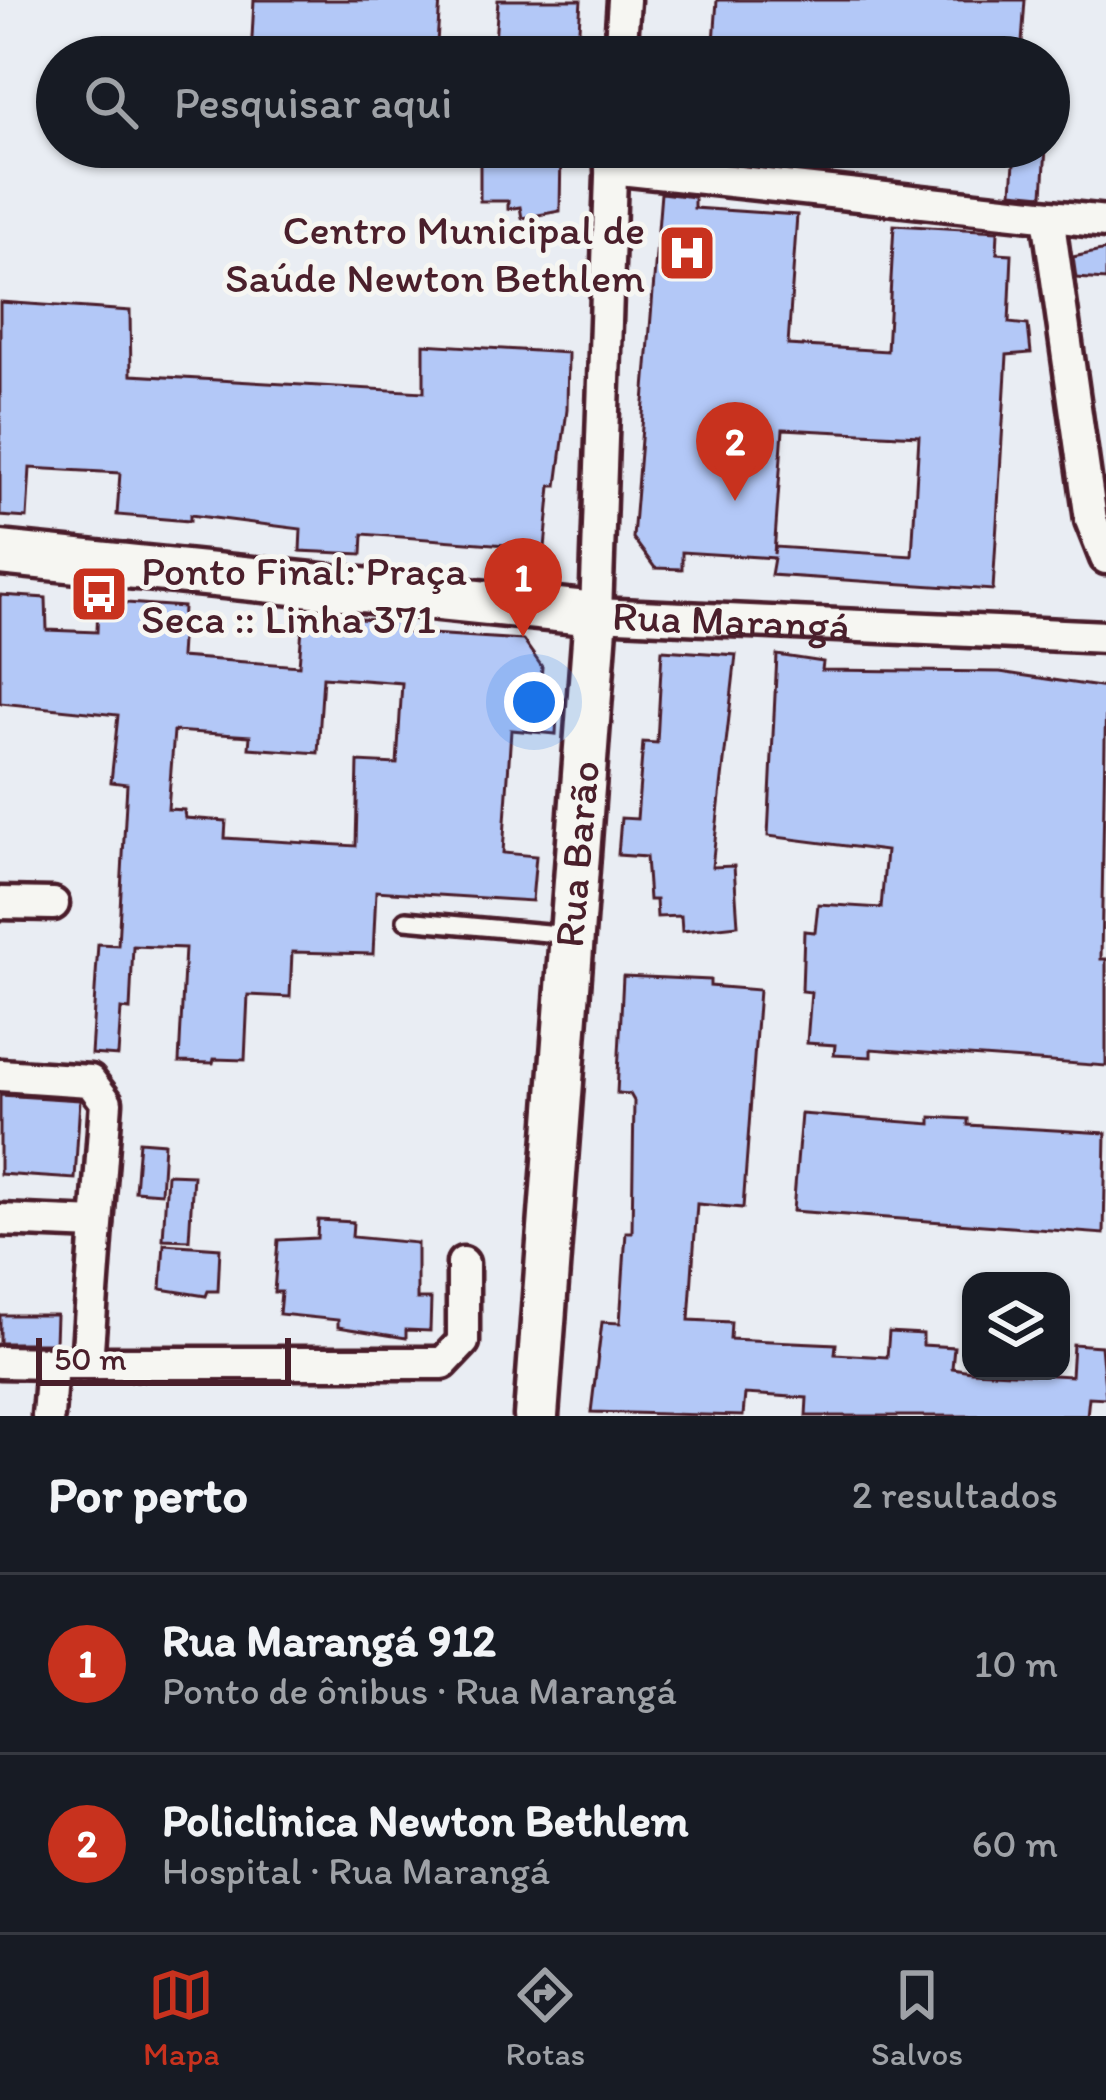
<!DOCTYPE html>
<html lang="pt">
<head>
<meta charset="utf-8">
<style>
	body { margin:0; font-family:Itim,sans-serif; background:#242831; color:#f1f3f6 }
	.controls { position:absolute; right:36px; bottom:36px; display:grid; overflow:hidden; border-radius:24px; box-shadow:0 3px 9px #0004 }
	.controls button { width:108px; height:108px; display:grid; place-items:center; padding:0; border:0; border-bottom:3px solid #363941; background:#171b24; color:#f1f3f6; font:60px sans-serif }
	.scale { position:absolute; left:36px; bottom:30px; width:255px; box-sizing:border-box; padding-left:12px; border:6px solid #4a1f2b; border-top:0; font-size:33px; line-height:42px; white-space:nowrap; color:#4a1f2b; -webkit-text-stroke:9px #f6f6f2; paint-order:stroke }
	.you { position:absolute; left:534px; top:702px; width:42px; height:42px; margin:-30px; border:9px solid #fff; border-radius:50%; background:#1a73e8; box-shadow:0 0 0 18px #1a73e833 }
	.badge { display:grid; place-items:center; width:78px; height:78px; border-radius:50%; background:#c8321e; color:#fff; font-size:39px; font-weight:700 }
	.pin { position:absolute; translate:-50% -99px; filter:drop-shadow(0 3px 6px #0008) }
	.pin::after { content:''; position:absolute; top:63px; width:42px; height:36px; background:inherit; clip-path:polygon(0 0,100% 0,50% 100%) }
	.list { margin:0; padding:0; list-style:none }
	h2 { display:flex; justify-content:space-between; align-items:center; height:156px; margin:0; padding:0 48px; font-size:51px }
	h2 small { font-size:39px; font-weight:400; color:#9ea1a6 }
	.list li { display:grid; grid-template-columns:78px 1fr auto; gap:36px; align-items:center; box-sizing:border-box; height:180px; padding:0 48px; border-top:3px solid #363941 }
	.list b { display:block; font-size:45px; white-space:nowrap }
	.list p { margin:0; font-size:39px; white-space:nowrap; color:#9ea1a6 }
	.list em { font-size:39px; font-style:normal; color:#9ea1a6 }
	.icon { flex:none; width:66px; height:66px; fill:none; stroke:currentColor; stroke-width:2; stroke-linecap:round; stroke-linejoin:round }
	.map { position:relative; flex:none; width:1106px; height:1416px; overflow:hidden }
	.search { position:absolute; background:#171b24; box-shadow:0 3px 9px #0004; left:36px; right:36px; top:36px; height:132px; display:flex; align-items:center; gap:30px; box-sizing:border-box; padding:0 42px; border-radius:66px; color:#9ea1a6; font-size:45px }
	.sheet { height:516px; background:#171b24 }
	nav { display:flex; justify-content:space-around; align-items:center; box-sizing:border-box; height:168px; border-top:3px solid #363941; background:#171b24; font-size:33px; color:#9ea1a6 }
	nav a { display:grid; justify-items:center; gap:6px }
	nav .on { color:#c8321e }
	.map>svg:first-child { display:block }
	.building { fill:#b3c8f7; stroke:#4a1f2b; stroke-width:3; fill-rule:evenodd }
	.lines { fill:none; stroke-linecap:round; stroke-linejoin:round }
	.lane-casing { stroke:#4a1f2b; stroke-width:24 }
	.street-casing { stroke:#4a1f2b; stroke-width:39 }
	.secondary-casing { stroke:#4a1f2b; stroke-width:51 }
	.lane { stroke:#f6f6f2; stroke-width:15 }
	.street { stroke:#f6f6f2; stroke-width:30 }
	.secondary { stroke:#f6f6f2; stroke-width:42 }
	.labels { text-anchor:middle; stroke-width:10; stroke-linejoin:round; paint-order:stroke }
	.poi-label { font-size:42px; fill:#4a1f2b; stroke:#f6f6f2; text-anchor:end }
	.street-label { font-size:42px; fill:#4a1f2b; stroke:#f6f6f2 }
</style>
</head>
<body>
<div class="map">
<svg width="1106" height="1416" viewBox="0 0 1106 1416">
	<rect width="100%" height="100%" fill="#e9edf3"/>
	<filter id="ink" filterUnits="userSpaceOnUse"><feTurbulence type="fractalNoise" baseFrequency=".00833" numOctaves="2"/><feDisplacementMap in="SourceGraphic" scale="24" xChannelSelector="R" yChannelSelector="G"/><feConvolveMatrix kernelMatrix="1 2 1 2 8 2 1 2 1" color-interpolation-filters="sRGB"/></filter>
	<g filter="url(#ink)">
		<!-- building -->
		<g class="building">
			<polygon points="254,0 440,0 436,57 251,57"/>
			<polygon points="498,0 581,0 577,57 494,57"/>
			<polygon points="717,0 1025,0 1021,57 713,57"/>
			<polygon points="1015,147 1046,147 1043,195 1012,192"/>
			<polygon points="561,149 560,211 522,218 520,207 508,209 508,201 480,201 480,152"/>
			<path d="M661 193 694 197V208L797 215 788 345 887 351 894 225 998 231 997 253 1012 254 1009 323 1028 325 1031 353 1007 355 993 590 771 575 774 558 682 552V569L655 568 633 538ZM783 429 919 436 912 556 775 547 774 554Z"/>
			<polygon points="1106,250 1106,280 1076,278 1073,257"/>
			<polygon points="0,302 130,311 131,375 424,392 424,344 568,353 567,410 557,486 551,486 545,548 363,534 362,554 300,551 301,529 190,515 190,521 117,515 120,473 30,468 27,518 0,516"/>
			<path d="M0 595 46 598 47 630 97 632 98 601 183 607 180 657 299 666 303 615 401 622 400 632 523 640 542 667 540 693 558 694 556 734 511 730 503 853 536 856 532 901 376 891 373 954 292 952 290 997 248 995 245 1060 214 1059 213 1063 179 1062 185 948 133 946 130 1010 121 1009 118 1056 91 1054 98 944 118 945 127 784 111 782 118 715 0 703ZM323 677 402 683 397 764 358 762 356 846 225 838 226 821 185 818 184 810 168 809 174 731 250 736 249 748 318 753Z"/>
			<polygon points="662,650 736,655 712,867 734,866 738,925 682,931 681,916 657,917 656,900 649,900 646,857 618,855 621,818 637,819 643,742 657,743"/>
			<polygon points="777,655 823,662 822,670 1000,672 1106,688 1101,959 1106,959 1106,1066 871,1049 871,1057 834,1055 835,1045 807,1043 811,992 802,991 804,931 815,932 818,904 881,908 886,851 768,836"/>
			<polygon points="623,976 710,980 710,986 759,990 743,1208 697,1204 689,1320 731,1322 730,1339 836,1344 835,1354 887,1357 889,1332 923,1334 923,1345 954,1347 952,1368 971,1371 1071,1376 1073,1344 1101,1346 1106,1398 1089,1397 1087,1416 806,1416 807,1398 745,1394 743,1416 591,1412 602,1322 620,1323 626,1232 632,1232 634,1101 630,1094 617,1093"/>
			<polygon points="0,1095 80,1100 75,1179 0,1174"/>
			<polygon points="801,1114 931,1124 931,1117 968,1119 968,1125 1106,1133 1104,1234 793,1211"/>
			<polygon points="139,1141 164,1143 161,1193 135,1191"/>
			<polygon points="167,1174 193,1175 189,1240 163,1239"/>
			<polygon points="318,1220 353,1222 352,1237 417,1243 417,1299 431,1299 430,1331 406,1330 406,1338 338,1327 338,1320 279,1314 281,1292 274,1292 278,1240 317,1238"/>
			<polygon points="164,1244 220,1248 218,1291 208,1291 206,1296 161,1289"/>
			<polygon points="0,1315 56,1315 55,1343 0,1343"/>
		</g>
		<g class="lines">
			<defs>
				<polyline id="lane" points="406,920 569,935"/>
				<g id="street">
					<polyline points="620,57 624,0"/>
					<path id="s1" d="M612 147 596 614 1106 637"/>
					<polyline points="611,168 1106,222"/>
					<polyline points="1048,216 1091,520 1106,558"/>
					<polyline points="0,903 53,904"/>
					<polyline points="0,1075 90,1081 106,1102 87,1363"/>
					<polyline points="0,1220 97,1224"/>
					<polyline points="0,1362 52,1363 48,1416"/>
					<polyline points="52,1363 443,1363 463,1342 463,1263"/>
				</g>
				<polyline id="secondary" points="0,553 596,614 536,1416"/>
			</defs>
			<!-- lane casing -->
			<use href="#lane" class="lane-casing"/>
			<!-- street casing -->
			<use href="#street" class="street-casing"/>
			<!-- secondary casing -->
			<use href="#secondary" class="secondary-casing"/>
			<!-- lane -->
			<use href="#lane" class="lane"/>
			<!-- street -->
			<use href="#street" class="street"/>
			<!-- secondary -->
			<use href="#secondary" class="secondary"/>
		</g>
	</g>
	<!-- icons -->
	<defs>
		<symbol id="hospital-square" viewBox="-11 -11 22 22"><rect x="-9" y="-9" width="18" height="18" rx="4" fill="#c8321e" stroke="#f6f6f2"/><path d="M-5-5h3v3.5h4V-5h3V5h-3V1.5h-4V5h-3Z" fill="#fff"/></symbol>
		<symbol id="bus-square" viewBox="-11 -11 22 22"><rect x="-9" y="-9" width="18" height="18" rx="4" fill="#c8321e" stroke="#f6f6f2"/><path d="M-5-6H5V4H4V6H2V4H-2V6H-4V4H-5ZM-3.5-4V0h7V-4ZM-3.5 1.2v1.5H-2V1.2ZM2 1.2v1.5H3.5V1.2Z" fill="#fff"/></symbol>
	</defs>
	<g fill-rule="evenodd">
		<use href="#hospital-square" x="654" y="220" width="66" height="66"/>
		<use href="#bus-square" x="66" y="561" width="66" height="66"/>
	</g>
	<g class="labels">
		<!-- poi labels -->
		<g class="poi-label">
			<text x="645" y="244">Centro Municipal de<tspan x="645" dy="48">Saúde Newton Bethlem</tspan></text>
			<text x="141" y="585" text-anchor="start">Ponto Final: Praça<tspan x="141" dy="48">Seca :: Linha 371</tspan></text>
		</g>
		<!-- street labels -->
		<g class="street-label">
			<text dy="15" stroke="none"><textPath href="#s1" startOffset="603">Rua Marangá</textPath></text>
			<text transform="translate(576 854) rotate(-85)" y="15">Rua Barão</text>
		</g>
	</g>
</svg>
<div class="controls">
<button><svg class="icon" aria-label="layers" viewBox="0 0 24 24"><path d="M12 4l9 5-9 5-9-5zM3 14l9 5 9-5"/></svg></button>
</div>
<div class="scale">50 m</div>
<div class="you"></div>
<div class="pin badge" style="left:523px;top:637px">1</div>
<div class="pin badge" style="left:735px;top:501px">2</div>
<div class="search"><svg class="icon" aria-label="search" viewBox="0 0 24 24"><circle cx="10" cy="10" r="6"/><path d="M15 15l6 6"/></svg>Pesquisar aqui</div>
</div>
<section class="sheet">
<h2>Por perto<small>2 resultados</small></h2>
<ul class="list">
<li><span class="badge">1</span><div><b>Rua Marangá 912</b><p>Ponto de ônibus · Rua Marangá</p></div><em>10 m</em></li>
<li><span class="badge">2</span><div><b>Policlinica Newton Bethlem</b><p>Hospital · Rua Marangá</p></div><em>60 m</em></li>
</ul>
</section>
<nav>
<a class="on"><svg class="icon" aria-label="map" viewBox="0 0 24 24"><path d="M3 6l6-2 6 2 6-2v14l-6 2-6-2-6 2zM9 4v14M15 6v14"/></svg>Mapa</a>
<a><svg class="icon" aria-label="directions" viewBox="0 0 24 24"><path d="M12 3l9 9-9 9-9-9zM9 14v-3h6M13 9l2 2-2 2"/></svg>Rotas</a>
<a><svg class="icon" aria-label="saved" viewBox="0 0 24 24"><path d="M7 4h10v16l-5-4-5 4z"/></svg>Salvos</a>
</nav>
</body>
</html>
